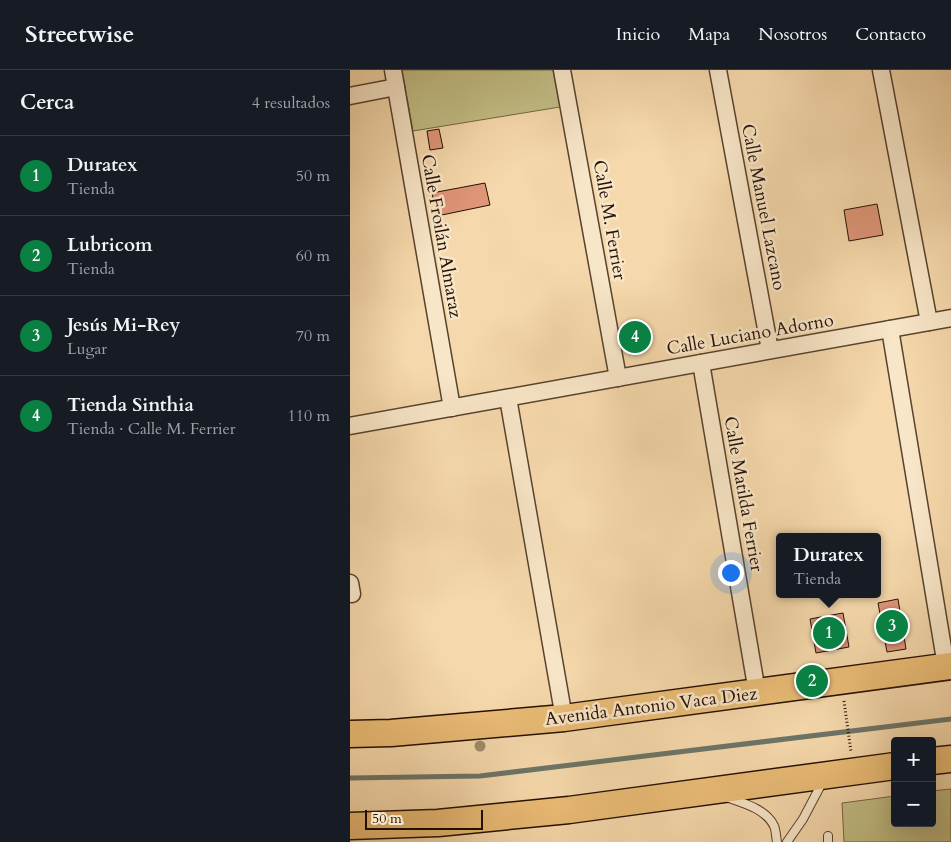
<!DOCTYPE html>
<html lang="es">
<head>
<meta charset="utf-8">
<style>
	body { margin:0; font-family:Cardo,serif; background:#20242c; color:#f1f3f6 }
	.controls { position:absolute; right:15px; bottom:15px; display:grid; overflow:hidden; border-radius:5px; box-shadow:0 5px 20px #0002 }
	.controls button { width:45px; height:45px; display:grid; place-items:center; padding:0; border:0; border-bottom:1px solid #363941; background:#171b24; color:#f1f3f6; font:25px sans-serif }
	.scale { position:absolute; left:15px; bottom:12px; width:118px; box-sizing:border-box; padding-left:5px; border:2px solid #241004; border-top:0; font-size:14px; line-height:18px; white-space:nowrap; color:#241004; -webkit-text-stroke:4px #f8e6c8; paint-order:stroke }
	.you { position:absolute; left:380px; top:502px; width:18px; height:18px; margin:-12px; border:4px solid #fff; border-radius:50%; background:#1a73e8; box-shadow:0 0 0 8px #1a73e833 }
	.badge { display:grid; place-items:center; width:32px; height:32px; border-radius:50%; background:#0b8043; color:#fff; font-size:16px; font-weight:700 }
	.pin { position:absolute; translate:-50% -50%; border:2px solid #fff; box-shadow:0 1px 5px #0006 }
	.popup { position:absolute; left:426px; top:463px; width:105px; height:65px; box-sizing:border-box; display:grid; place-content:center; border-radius:5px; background:#171b24; filter:drop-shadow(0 1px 4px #0005); font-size:16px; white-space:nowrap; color:#9ea1a6 }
	.popup b { font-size:19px; color:#f1f3f6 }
	.popup::after { content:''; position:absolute; left:50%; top:100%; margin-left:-10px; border:10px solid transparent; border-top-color:#171b24 }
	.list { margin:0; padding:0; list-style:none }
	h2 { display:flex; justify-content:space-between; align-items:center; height:65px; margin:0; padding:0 20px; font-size:21px }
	h2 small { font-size:16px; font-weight:400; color:#9ea1a6 }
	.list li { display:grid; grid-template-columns:32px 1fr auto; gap:15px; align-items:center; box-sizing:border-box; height:80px; padding:0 20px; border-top:1px solid #363941 }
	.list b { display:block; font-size:19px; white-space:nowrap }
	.list p { margin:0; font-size:16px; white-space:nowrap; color:#9ea1a6 }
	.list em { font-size:16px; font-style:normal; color:#9ea1a6 }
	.map { position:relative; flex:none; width:601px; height:772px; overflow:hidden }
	header { display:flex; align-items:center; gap:30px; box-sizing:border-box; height:70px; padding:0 25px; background:#171b24; border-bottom:1px solid #363941 }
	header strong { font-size:24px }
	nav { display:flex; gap:28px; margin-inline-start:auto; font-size:18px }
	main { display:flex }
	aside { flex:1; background:#171b24 }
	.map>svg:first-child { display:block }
	.green { fill:#c2bd84; stroke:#736644 }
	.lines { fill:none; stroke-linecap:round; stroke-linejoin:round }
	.stream { stroke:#6c7568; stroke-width:5 }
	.building { fill:#e09679; stroke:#241004 }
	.service-casing { stroke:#58422e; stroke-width:10 }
	.minor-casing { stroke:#58422e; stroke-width:19 }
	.trunk-casing { stroke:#241004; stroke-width:29 }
	.path { stroke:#241004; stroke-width:3; stroke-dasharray:1 2.5; stroke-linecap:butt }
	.service { stroke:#f8e6c8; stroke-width:8 }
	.minor { stroke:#f8e6c8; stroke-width:16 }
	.trunk { stroke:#eabc76; stroke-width:26 }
	.tree { fill:#a08c68 }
	.labels { text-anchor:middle; stroke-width:5; stroke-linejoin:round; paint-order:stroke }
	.street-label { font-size:18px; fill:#241004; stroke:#f8e6c8 }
</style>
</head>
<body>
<header>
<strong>Streetwise</strong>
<nav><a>Inicio</a><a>Mapa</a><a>Nosotros</a><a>Contacto</a></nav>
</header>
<main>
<aside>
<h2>Cerca<small>4 resultados</small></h2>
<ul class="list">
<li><span class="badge">1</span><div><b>Duratex</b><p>Tienda</p></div><em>50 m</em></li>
<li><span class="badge">2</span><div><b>Lubricom</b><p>Tienda</p></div><em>60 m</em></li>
<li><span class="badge">3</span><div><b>Jesús Mi-Rey</b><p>Lugar</p></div><em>70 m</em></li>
<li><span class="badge">4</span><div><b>Tienda Sinthia</b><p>Tienda · Calle M. Ferrier</p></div><em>110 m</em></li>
</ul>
</aside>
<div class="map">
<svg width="601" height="772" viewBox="0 0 601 772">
	<rect width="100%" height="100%" fill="#f5d8ab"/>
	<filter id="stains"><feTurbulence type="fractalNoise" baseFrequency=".004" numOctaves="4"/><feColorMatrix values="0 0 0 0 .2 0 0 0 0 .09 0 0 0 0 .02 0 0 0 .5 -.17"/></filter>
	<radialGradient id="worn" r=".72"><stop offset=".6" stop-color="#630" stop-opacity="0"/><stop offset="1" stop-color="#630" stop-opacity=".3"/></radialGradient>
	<!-- green -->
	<g class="green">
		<polygon points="52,0 203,0 210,37 63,61"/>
		<polygon points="601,719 601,772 494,772 492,733 545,726 545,753 582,753 582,721"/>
	</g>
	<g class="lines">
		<!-- stream -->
		<polyline class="stream" points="0,708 130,706 601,649"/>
	</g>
	<!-- building -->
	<g class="building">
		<polygon points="89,59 93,78 80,80 77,61"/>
		<polygon points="135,113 140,135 87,146 82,123"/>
		<polygon points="527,134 533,165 499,171 494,140"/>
		<polygon points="296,258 299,272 291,274 292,281 280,284 274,279 271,262"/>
		<polygon points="548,529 556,579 537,582 528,533"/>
		<polygon points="493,543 499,577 466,583 460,549"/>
	</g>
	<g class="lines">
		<defs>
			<g id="service">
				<path d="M379 728C394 733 417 740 424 756 426 760 426 767 427 772"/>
				<polyline points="478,766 478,772"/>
				<polyline points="437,772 453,749 473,711"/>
			</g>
			<g id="minor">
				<polyline points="43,0 102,338"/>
				<polyline points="212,0 268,308"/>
				<polyline points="368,0 420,280"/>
				<polyline points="531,0 579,252"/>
				<polyline points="0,26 46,17"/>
				<polyline points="540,259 596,596"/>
				<polyline points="351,293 407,622"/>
				<polyline points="158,328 214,648"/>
				<polyline points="0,356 601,248"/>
				<polyline points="0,513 2,524"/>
			</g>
			<g id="trunk">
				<polyline points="0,664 41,663 214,648 601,596"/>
				<polyline points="582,691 601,689"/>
				<polyline points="0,756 88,753 219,740 545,696"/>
			</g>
		</defs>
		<!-- service casing -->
		<use href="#service" class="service-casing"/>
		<!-- minor casing -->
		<use href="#minor" class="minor-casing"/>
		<!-- trunk casing -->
		<use href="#trunk" class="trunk-casing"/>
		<!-- path -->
		<polyline class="path" points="494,631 501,682"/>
		<!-- service -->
		<use href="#service" class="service"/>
		<!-- minor -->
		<use href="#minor" class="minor"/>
		<!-- trunk -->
		<use href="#trunk" class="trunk"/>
	</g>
	<!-- trees -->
	<circle class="tree" cx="130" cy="676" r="5.5"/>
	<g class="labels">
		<!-- street labels -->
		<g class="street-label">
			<text transform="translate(414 137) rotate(79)" y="6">Calle Manuel Lazcano</text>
			<text transform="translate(260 150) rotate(80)" y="6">Calle M. Ferrier</text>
			<text transform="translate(92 166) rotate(80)" y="6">Calle Froilán Almaraz</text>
			<text transform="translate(400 264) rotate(-10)" y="6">Calle Luciano Adorno</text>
			<text transform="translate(394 424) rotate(80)" y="6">Calle Matilda Ferrier</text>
			<text transform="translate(301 636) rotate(-7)" y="6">Avenida Antonio Vaca Diez</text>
		</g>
	</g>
	<rect width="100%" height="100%" filter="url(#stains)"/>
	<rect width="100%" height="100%" fill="url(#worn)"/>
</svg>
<div class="controls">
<button>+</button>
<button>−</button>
</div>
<div class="scale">50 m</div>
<div class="you"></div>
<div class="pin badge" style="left:479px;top:563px">1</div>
<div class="popup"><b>Duratex</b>Tienda</div>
<div class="pin badge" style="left:462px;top:611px">2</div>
<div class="pin badge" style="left:542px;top:556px">3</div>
<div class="pin badge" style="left:285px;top:267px">4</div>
</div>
</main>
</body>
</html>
